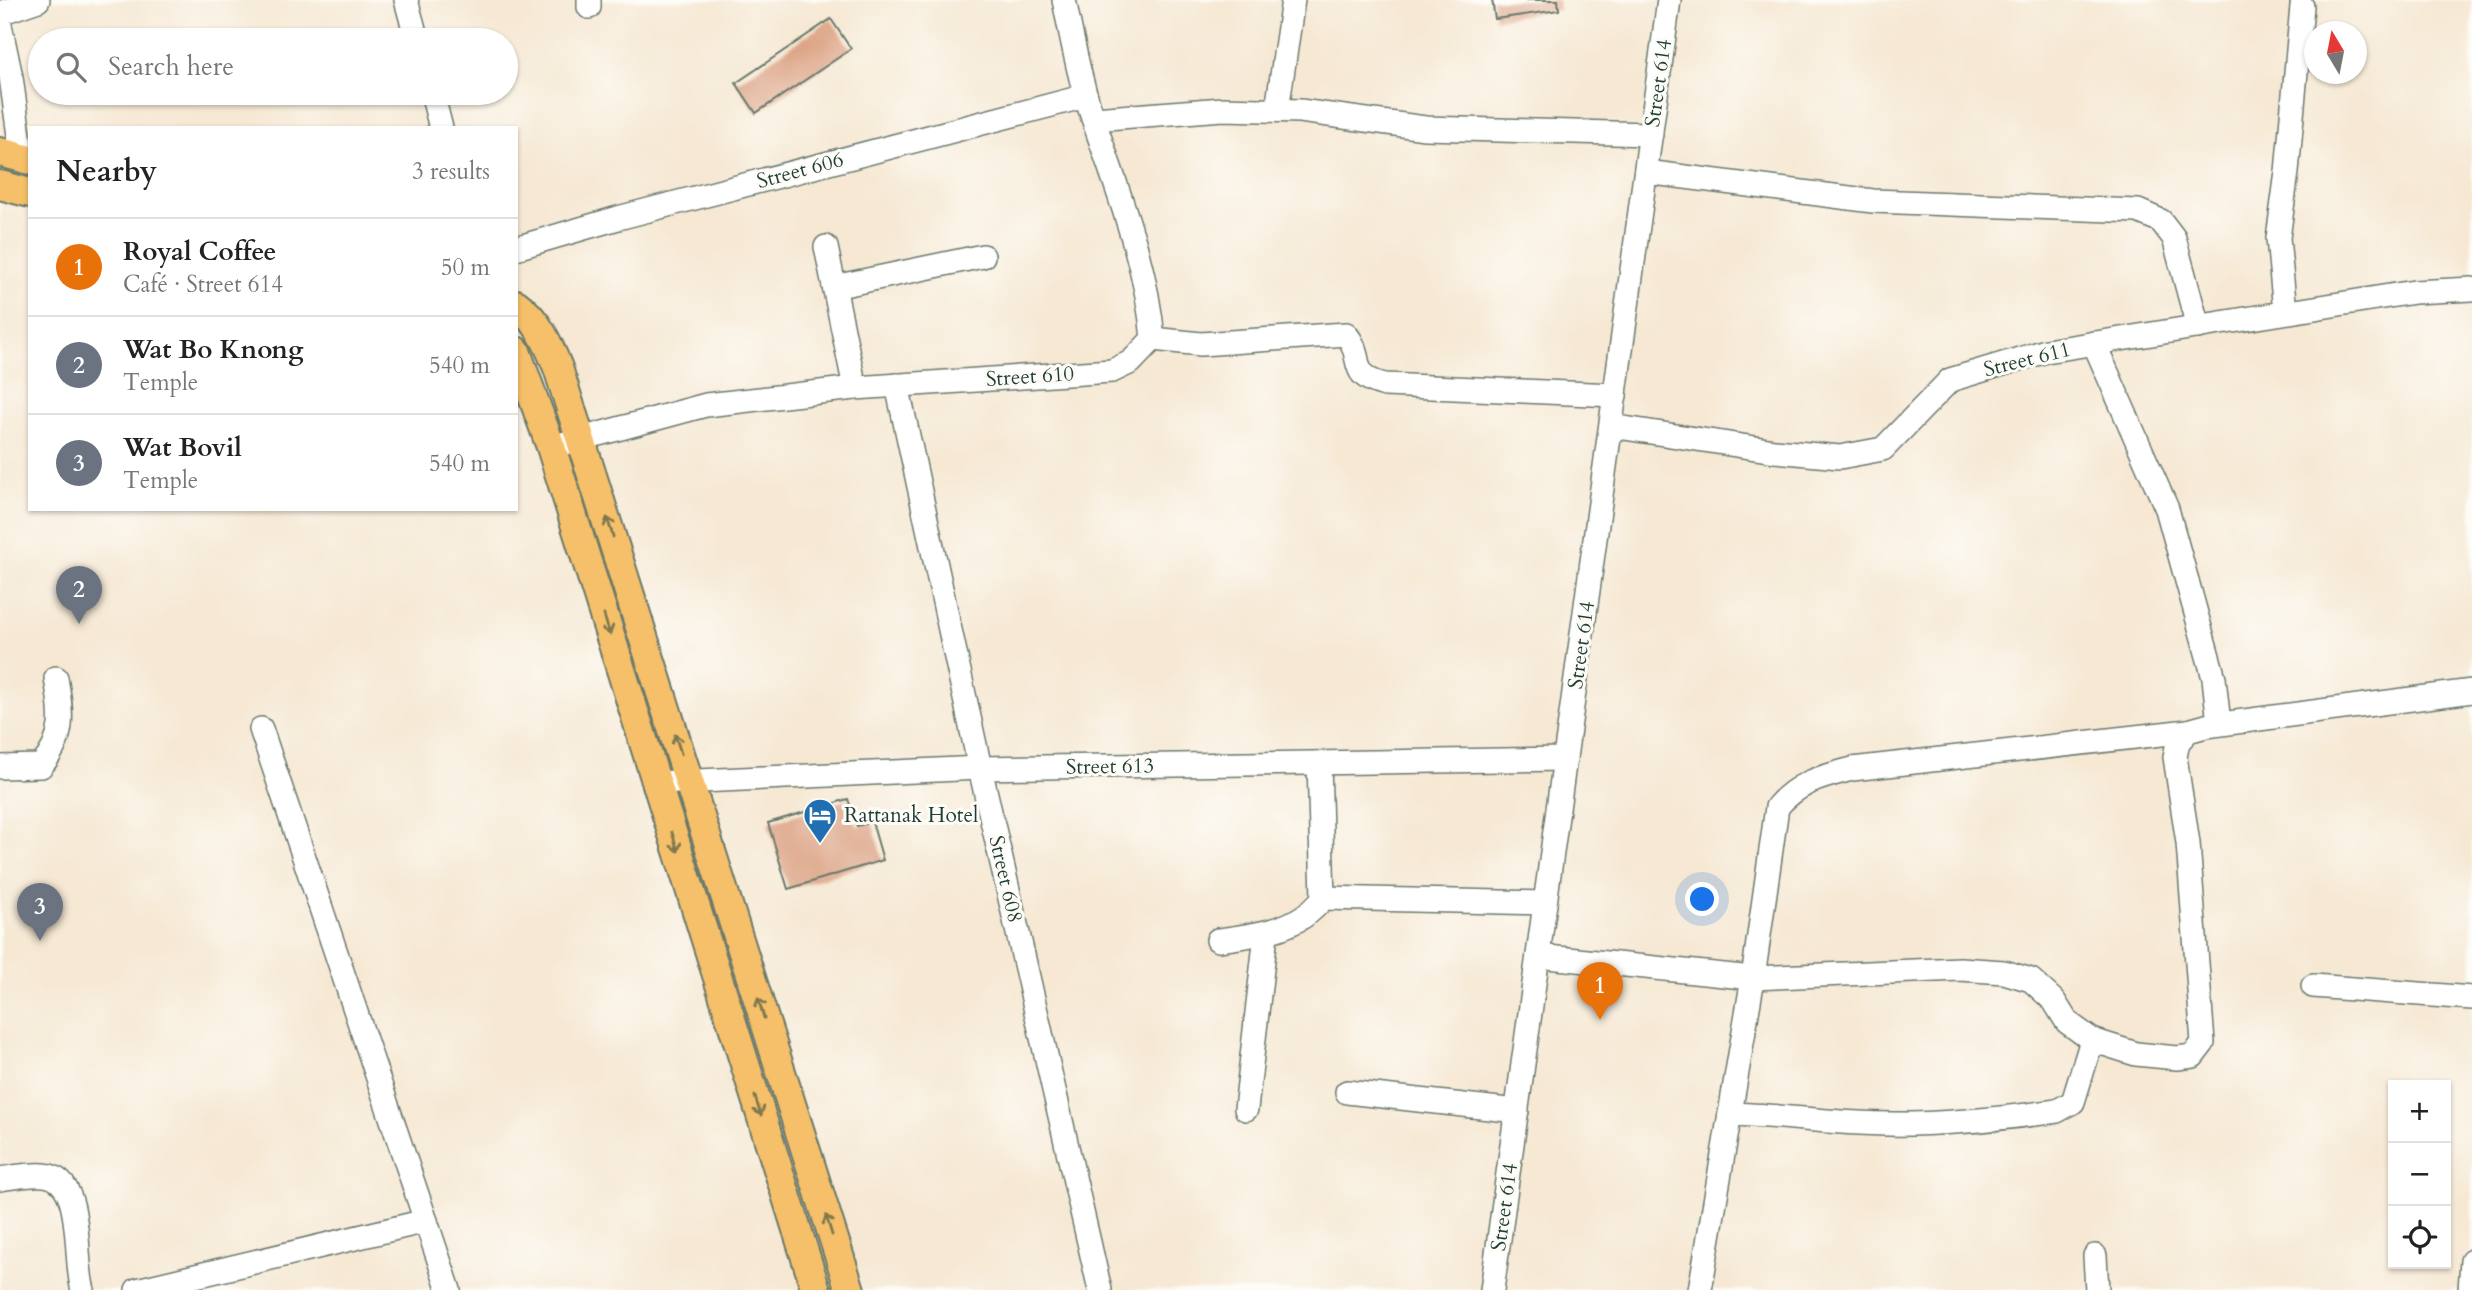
<!DOCTYPE html>
<html lang="en">
<head>
<meta charset="utf-8">
<style>
	body { margin:0; font-family:Cardo,serif; background:#f6f6f6; color:#222 }
	.controls { position:absolute; right:21px; bottom:21px; display:grid; overflow:hidden; border-radius:0px; box-shadow:0 2px 5px #0004 }
	.controls button { width:63px; height:63px; display:grid; place-items:center; padding:0; border:0; border-bottom:2px solid #e0e0e0; background:#fff; color:#222; font:35px sans-serif }
	.compass { position:absolute; left:2304px; top:21px; width:63px; height:63px; border-radius:50%; background:#fff; box-shadow:0 2px 5px #0004; rotate:350deg }
	.you { position:absolute; left:1703px; top:900px; width:24px; height:24px; margin:-18px; border:5px solid #fff; border-radius:50%; background:#1a73e8; box-shadow:0 0 0 10px #1a73e833 }
	.badge { display:grid; place-items:center; width:46px; height:46px; border-radius:50%; background:#d93025; color:#fff; font-size:23px; font-weight:700 }
	.pin { position:absolute; translate:-50% -58px; filter:drop-shadow(0 2px 4px #0008) }
	.pin::after { content:''; position:absolute; top:37px; width:24px; height:21px; background:inherit; clip-path:polygon(0 0,100% 0,50% 100%) }
	.list { margin:0; padding:0; list-style:none }
	h2 { display:flex; justify-content:space-between; align-items:center; height:91px; margin:0; padding:0 28px; font-size:30px }
	h2 small { font-size:23px; font-weight:400; color:#767676 }
	.list li { display:grid; grid-template-columns:46px 1fr auto; gap:21px; align-items:center; box-sizing:border-box; height:98px; padding:0 28px; border-top:2px solid #e0e0e0 }
	.list b { display:block; font-size:26px; white-space:nowrap }
	.list p { margin:0; font-size:23px; white-space:nowrap; color:#767676 }
	.list em { font-size:23px; font-style:normal; color:#767676 }
	.icon { flex:none; width:38px; height:38px; fill:none; stroke:currentColor; stroke-width:2; stroke-linecap:round; stroke-linejoin:round }
	.map { position:relative; flex:none; width:2472px; height:1290px; overflow:hidden }
	.search { position:absolute; background:#fff; box-shadow:0 2px 5px #0004; left:28px; top:28px; width:490px; height:77px; display:flex; align-items:center; gap:18px; box-sizing:border-box; padding:0 24px; border-radius:38px; color:#767676; font-size:26px }
	.panel { position:absolute; background:#fff; box-shadow:0 2px 5px #0004; left:28px; top:126px; width:490px; height:385px; border-radius:0px }
	.map>svg:first-child { display:block }
	.building { fill:#dda587 }
	.lines { fill:none; stroke-linecap:round; stroke-linejoin:round }
	.minor-casing { stroke:#6a796c; stroke-width:26 }
	.major-casing { stroke:#6a796c; stroke-width:32 }
	.minor { stroke:#fff; stroke-width:23 }
	.major { stroke:#f6c06b; stroke-width:28 }
	.oneway { stroke:#80784d }
	.labels { text-anchor:middle; stroke-width:6; stroke-linejoin:round; paint-order:stroke }
	.street-label { font-size:21px; fill:#1f3d34; stroke:#fdfcf7 }
	.poi-label { font-size:21px; fill:#1f3d34; stroke:#fdfcf7; text-anchor:start }
</style>
</head>
<body>
<div class="map">
<svg width="2472" height="1290" viewBox="0 0 2472 1290">
	<rect width="100%" height="100%" fill="#fdfcf7"/>
	<filter id="ink" filterUnits="userSpaceOnUse"><feTurbulence type="fractalNoise" baseFrequency=".0143" numOctaves="2"/><feDisplacementMap in="SourceGraphic" scale="14" xChannelSelector="R" yChannelSelector="G"/><feConvolveMatrix kernelMatrix="1 2 1 2 8 2 1 2 1" color-interpolation-filters="sRGB"/></filter>
	<filter id="wash" filterUnits="userSpaceOnUse"><feTurbulence type="fractalNoise" baseFrequency=".00686" numOctaves="4" result="noise"/><feDisplacementMap in="SourceGraphic" scale="28" xChannelSelector="R" yChannelSelector="G"/><feGaussianBlur stdDeviation="1.57" result="paint"/><feColorMatrix in="noise" values="0 0 0 0 0 0 0 0 0 0 0 0 0 0 0 0 0 1.4 0 .05"/><feComposite in="paint" operator="in"/></filter>
	<g filter="url(#wash)">
		<rect width="100%" height="100%" fill="#f6e8d3"/>
		<g id="blocks">
			<!-- building -->
			<g class="building">
				<polygon points="1492,0 1558,0 1559,10 1495,19"/>
				<polygon points="831,19 851,49 756,113 736,83"/>
				<polygon points="848,799 857,826 872,822 883,860 788,889 768,823"/>
			</g>
		</g>
	</g>
	<g filter="url(#ink)">
		<use href="#blocks" fill-opacity="0" stroke="#6a796c" stroke-width="2"/>
		<g class="lines">
			<defs>
				<g id="minor">
					<polyline points="406,0 417,40"/>
					<polyline points="589,0 589,7"/>
					<polyline points="0,13 38,0"/>
					<polyline points="0,25 11,77 22,158"/>
					<polyline points="432,93 441,128"/>
					<polyline points="1277,110 1293,0"/>
					<polyline points="1094,119 1223,109 1300,111 1425,128 1651,134"/>
					<polyline points="1646,172 1873,201 2138,211 2161,221 2174,238 2198,327"/>
					<polyline points="826,247 855,388"/>
					<polyline points="516,248 618,218 1086,96"/>
					<polyline points="834,287 983,256"/>
					<polyline points="2285,312 2278,238 2287,172 2302,6"/>
					<path d="M1153 339 1201 344 1346 334C1366 358 1345 375 1385 385L1615 395"/>
					<polyline points="2094,343 2167,509 2214,678 2219,724"/>
					<polyline points="897,385 980,768 1100,1290"/>
					<polyline points="1611,426 1775,451 1840,457 1883,449 1950,380 2046,351 2414,292 2472,289"/>
					<path d="M551 447 706 405 855 388 1112 371 1131 362 1153 339C1146 256 1112 178 1087 100 1077 68 1071 33 1064 0"/>
					<polyline points="261,729 449,1290"/>
					<polyline points="1319,763 1323,898"/>
					<path d="M0 767 41 766C66 738 62 712 56 678"/>
					<polyline points="656,783 980,768 1565,759"/>
					<path d="M1218 940C1256 935 1298 931 1323 898L1545 903"/>
					<polyline points="1538,956 1753,978 1960,969 2004,972 2031,980 2054,1001 2067,1022 2092,1040 2136,1054 2177,1058 2193,1056 2203,1043 2188,843 2175,757 2178,742 2188,731 2206,726 2472,691"/>
					<polyline points="2313,986 2472,998"/>
					<polyline points="1347,1092 1517,1111"/>
					<polyline points="1246,1109 1266,934"/>
					<path d="M1730 1114C1773 1115 1815 1121 1859 1123 1924 1127 1992 1120 2057 1111L2073 1102 2092 1040"/>
					<path d="M0 1179C14 1177 30 1174 44 1175 86 1178 73 1260 83 1290"/>
					<polyline points="2095,1256 2097,1290"/>
					<polyline points="137,1290 426,1221"/>
					<polyline points="1492,1290 1669,0"/>
					<path d="M1700 1290 1753 978 1777 807C1798 782 1822 777 1852 769L2188 731"/>
					<polyline points="2470,1290 2472,1261"/>
				</g>
				<g id="major">
					<polyline points="0,152 30,160"/>
					<polyline points="0,185 30,193"/>
					<path d="M516 304C538 320 548 343 558 368L850 1290"/>
					<polyline points="516,351 551,447 816,1290"/>
				</g>
			</defs>
			<!-- minor casing -->
			<use href="#minor" class="minor-casing"/>
			<!-- major casing -->
			<use href="#major" class="major-casing"/>
			<!-- minor -->
			<use href="#minor" class="minor"/>
			<!-- major -->
			<use href="#major" class="major"/>
		</g>
		<!-- one-way arrows -->
		<defs><path id="oneway-shaft" d="M-6 0H5M1.5-3L5.5 0L1.5 3" fill="none" stroke-width="1.6" stroke-linecap="round" stroke-linejoin="round" transform="scale(1.75)"/></defs>
		<g class="oneway">
			<use href="#oneway-shaft" transform="translate(610 527) rotate(-108)"/>
			<use href="#oneway-shaft" transform="translate(607 625) rotate(73)"/>
			<use href="#oneway-shaft" transform="translate(678 744) rotate(-108)"/>
			<use href="#oneway-shaft" transform="translate(675 842) rotate(72)"/>
			<use href="#oneway-shaft" transform="translate(761 1008) rotate(-107)"/>
			<use href="#oneway-shaft" transform="translate(758 1106) rotate(72)"/>
			<use href="#oneway-shaft" transform="translate(829 1225) rotate(-107)"/>
		</g>
	</g>
	<!-- icons -->
	<defs>
		<symbol id="hotel-pin" viewBox="-11 -11 22 30"><path d="M0 17L-7.5 6A9.5 9.5 0 1 1 7.5 6Z" fill="#1f6fb2" stroke="#fdfcf7"/><path d="M-6-4.5h1.5V1H6V5H4.5V3h-9V5H-6ZM-4 0a1.8 1.8 0 1 1 3.6 0ZM.5 0V-2.5h3Q6-2.5 6 0Z" fill="#fff"/></symbol>
	</defs>
	<g fill-rule="evenodd">
		<use href="#hotel-pin" x="801" y="796" width="38" height="52"/>
	</g>
	<g class="labels">
		<!-- street labels -->
		<g class="street-label">
			<text transform="translate(1658 83) rotate(-82)" y="7">Street 614</text>
			<text transform="translate(800 170) rotate(-15)" y="7">Street 606</text>
			<text transform="translate(2027 359) rotate(-14)" y="7">Street 611</text>
			<text transform="translate(1030 376) rotate(-4)" y="7">Street 610</text>
			<text transform="translate(1581 645) rotate(-82)" y="7">Street 614</text>
			<text transform="translate(1110 766) rotate(-1)" y="7">Street 613</text>
			<text transform="translate(1006 879) rotate(77)" y="7">Street 608</text>
			<text transform="translate(1504 1207) rotate(-82)" y="7">Street 614</text>
		</g>
		<!-- poi labels -->
		<g class="poi-label">
			<text x="844" y="822">Rattanak Hotel</text>
		</g>
	</g>
</svg>
<div class="controls">
<button>+</button>
<button>−</button>
<button><svg class="icon" aria-label="locate" viewBox="0 0 24 24"><circle cx="12" cy="12" r="6"/><path d="M12 2v4M12 18v4M2 12h4M18 12h4"/></svg></button>
</div>
<svg class="compass" viewBox="-18 -18 36 36"><path d="M0-13l5 13h-10z" fill="#e53935"/><path d="M0 13l5-13h-10z" fill="#767676"/></svg>
<div class="you"></div>
<div class="pin badge" style="left:1600px;top:1020px;background:#e8710a">1</div>
<div class="pin badge" style="left:79px;top:624px;background:#6b7280">2</div>
<div class="pin badge" style="left:40px;top:941px;background:#6b7280">3</div>
<div class="search"><svg class="icon" aria-label="search" viewBox="0 0 24 24"><circle cx="10" cy="10" r="6"/><path d="M15 15l6 6"/></svg>Search here</div>
<section class="panel">
<h2>Nearby<small>3 results</small></h2>
<ul class="list">
<li><span class="badge" style="background:#e8710a">1</span><div><b>Royal Coffee</b><p>Café · Street 614</p></div><em>50 m</em></li>
<li><span class="badge" style="background:#6b7280">2</span><div><b>Wat Bo Knong</b><p>Temple</p></div><em>540 m</em></li>
<li><span class="badge" style="background:#6b7280">3</span><div><b>Wat Bovil</b><p>Temple</p></div><em>540 m</em></li>
</ul>
</section>
</div>
</body>
</html>
